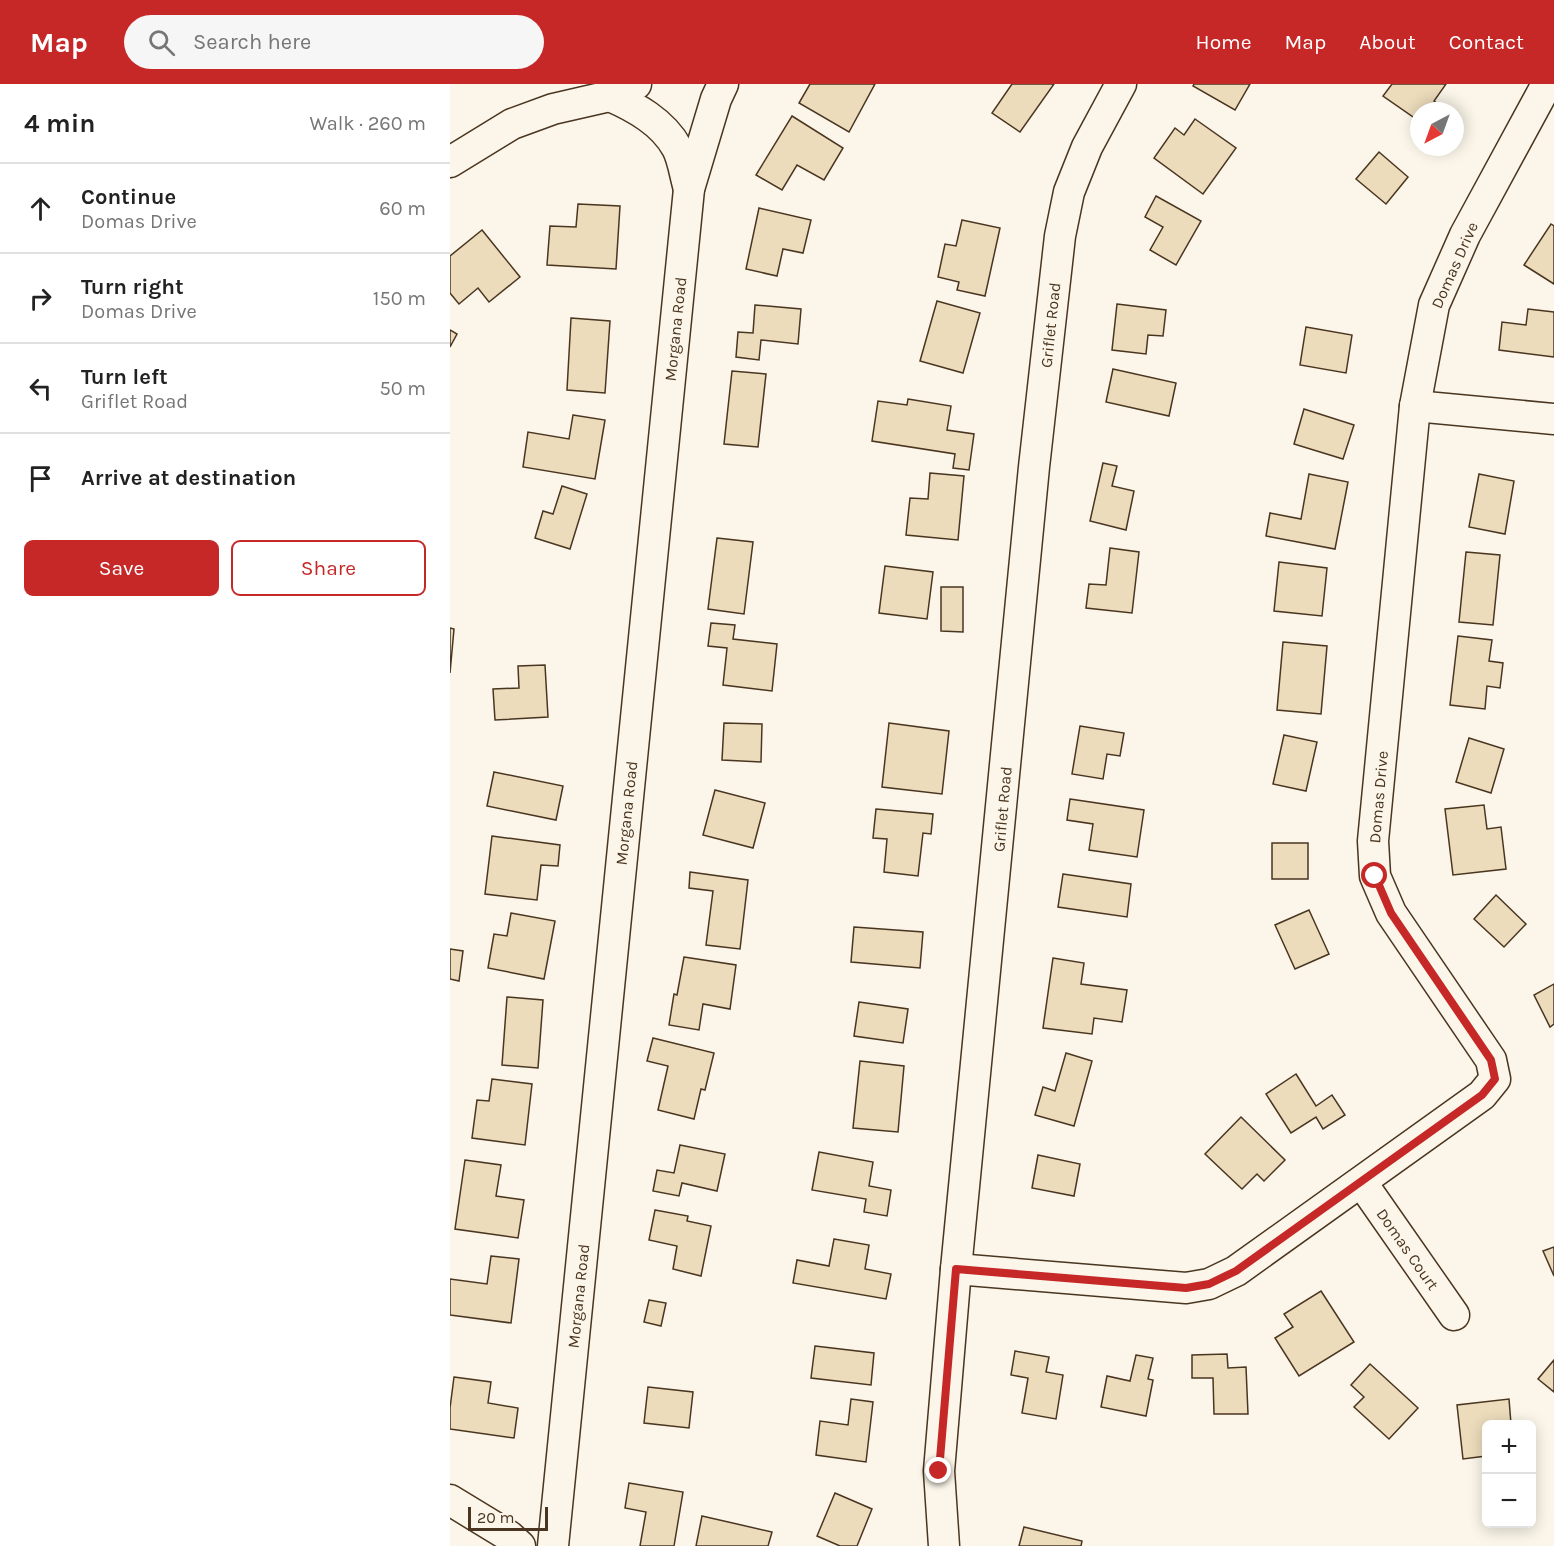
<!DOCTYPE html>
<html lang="en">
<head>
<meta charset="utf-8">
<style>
	body { margin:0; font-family:Karla,sans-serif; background:#f6f6f6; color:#222 }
	.controls { position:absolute; right:18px; bottom:18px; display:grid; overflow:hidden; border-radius:9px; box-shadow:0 3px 15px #0003 }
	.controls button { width:54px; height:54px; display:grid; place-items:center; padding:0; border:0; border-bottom:2px solid #e0e0e0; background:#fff; color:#222; font:30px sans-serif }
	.compass { position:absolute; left:960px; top:18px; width:54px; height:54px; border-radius:50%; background:#fff; box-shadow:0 3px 15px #0003; rotate:221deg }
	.scale { position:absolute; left:18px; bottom:15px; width:80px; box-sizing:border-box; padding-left:6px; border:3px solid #4a3520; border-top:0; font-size:16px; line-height:21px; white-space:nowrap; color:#4a3520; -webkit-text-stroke:4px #fbf6e9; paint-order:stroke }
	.stop { position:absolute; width:18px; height:18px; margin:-14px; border:4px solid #c62828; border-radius:50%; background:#fff }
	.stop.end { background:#c62828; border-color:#fff; box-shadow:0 2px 6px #0008 }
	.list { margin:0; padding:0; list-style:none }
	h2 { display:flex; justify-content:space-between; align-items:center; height:78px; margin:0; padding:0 24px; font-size:26px }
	h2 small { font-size:20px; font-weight:400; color:#767676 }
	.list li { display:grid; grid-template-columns:39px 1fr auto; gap:18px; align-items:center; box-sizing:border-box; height:90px; padding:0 24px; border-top:2px solid #e0e0e0 }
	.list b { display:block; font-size:22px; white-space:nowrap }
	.list p { margin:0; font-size:20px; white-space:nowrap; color:#767676 }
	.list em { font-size:20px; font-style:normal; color:#767676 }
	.actions { display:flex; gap:12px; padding:18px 24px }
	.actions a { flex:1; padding:14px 0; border:2px solid #c62828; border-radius:9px; text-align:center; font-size:21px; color:#c62828 }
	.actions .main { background:#c62828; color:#fff }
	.icon { flex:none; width:33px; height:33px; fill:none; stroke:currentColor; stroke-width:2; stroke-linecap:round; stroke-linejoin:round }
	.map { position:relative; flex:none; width:1104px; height:1462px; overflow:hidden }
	header { display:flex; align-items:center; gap:36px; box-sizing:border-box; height:84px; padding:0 30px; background:#c62828; color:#fff }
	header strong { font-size:28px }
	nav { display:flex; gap:33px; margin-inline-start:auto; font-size:21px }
	.search { width:420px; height:54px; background:#f6f6f6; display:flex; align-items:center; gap:15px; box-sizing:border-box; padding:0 21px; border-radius:33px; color:#767676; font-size:22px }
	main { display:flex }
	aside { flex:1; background:#fff }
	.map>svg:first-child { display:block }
	.building { fill:#ecdcbc; stroke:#4a3520; stroke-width:1.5 }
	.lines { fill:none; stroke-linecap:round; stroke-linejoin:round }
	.minor-casing { stroke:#4a3520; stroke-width:33 }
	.minor { stroke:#fbf6e9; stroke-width:30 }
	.route { stroke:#c62828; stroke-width:8 }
	.labels { text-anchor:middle; stroke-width:4.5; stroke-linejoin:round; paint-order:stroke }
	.street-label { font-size:16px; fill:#4a3520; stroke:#fbf6e9 }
</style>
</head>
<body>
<header>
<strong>Map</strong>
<div class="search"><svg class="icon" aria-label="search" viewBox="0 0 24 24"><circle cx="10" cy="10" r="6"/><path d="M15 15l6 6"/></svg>Search here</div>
<nav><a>Home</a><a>Map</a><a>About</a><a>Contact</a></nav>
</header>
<main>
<aside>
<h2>4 min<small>Walk · 260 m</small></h2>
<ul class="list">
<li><svg class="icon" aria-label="ahead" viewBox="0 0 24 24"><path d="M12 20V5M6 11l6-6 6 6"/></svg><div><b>Continue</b><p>Domas Drive</p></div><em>60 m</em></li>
<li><svg class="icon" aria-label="right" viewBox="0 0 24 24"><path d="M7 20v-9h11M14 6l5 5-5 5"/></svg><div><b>Turn right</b><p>Domas Drive</p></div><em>150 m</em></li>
<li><svg class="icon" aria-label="left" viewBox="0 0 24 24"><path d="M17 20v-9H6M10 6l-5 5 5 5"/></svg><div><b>Turn left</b><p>Griflet Road</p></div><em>50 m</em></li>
<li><svg class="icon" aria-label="arrive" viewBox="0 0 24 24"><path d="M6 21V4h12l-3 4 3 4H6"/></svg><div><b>Arrive at destination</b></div></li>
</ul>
<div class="actions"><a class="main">Save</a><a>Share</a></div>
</aside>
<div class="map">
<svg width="1104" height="1462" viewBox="0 0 1104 1462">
	<rect width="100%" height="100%" fill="#fbf6e9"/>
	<!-- building -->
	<g class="building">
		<polygon points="360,0 425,0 399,48 349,19"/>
		<polygon points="562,0 604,0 570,48 542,29"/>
		<polygon points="744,0 800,0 785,26 743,2"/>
		<polygon points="942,0 996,0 984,17 998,27 969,27 969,37 933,12"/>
		<polygon points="342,32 393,64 374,96 347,81 332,106 306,91"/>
		<polygon points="745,35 786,64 753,110 704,74 725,44 734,51"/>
		<polygon points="929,68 958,93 936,120 906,95"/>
		<polygon points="706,112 751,137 726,181 700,166 713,143 695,133"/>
		<polygon points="128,120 170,122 166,185 97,181 100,142 126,143"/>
		<polygon points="309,124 361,136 353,169 333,165 327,192 296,185"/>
		<polygon points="512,136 550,144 535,212 507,206 509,198 488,193 495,160 506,162"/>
		<polygon points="1101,140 1104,142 1104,200 1074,181"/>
		<polygon points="32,146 70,193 39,218 28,204 9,220 0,209 0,172"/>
		<polygon points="487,217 530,229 513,289 470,277"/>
		<polygon points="667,220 716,226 713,252 698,251 696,270 662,266"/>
		<polygon points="305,221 351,225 348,260 311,256 309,276 286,273 288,248 303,249"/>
		<polygon points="1078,225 1104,228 1104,273 1049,266 1052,238 1076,241"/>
		<polygon points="121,234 160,237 155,309 117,306"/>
		<polygon points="856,243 902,251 896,289 850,281"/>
		<polygon points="0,246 7,250 0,263"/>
		<polygon points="663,285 726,299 719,332 656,318"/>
		<polygon points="282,287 316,290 308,363 274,360"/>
		<polygon points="458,315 501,322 497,346 524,350 519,386 503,384 505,370 422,357 428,317 457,321"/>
		<polygon points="854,325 904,341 893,375 844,360"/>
		<polygon points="123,331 155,336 145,395 73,383 78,348 119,355"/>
		<polygon points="653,379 667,382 662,402 684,407 676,446 640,437"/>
		<polygon points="480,389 514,392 508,456 456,451 460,414 478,415"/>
		<polygon points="859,390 898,398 885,465 816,452 820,429 851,435"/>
		<polygon points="1029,390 1064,397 1055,450 1019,443"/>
		<polygon points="112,402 137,410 120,465 85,454 93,427 103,430"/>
		<polygon points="267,454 303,458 294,530 258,525"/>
		<polygon points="660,464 689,468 682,529 636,524 639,500 656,501"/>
		<polygon points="1016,468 1050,471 1043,541 1009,538"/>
		<polygon points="829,478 877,484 872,532 824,527"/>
		<polygon points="435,482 483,488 477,535 429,529"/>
		<polygon points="491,503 513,503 513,548 491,547"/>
		<polygon points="261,539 285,541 283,555 327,560 322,607 273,601 277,564 258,562"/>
		<polygon points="0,544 4,545 0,589"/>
		<polygon points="1008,552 1042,556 1039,577 1053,579 1050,604 1037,602 1035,625 1000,621"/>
		<polygon points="833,558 877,562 871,630 827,626"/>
		<polygon points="95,581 98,633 45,636 43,605 69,604 68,582"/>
		<polygon points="274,639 312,640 311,678 272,676"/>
		<polygon points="439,639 499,647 492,710 432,703"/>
		<polygon points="630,642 674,649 670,672 657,670 653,695 622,690"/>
		<polygon points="834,651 867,658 856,707 823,700"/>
		<polygon points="1019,654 1054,665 1041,709 1006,698"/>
		<polygon points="44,688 113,702 106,736 37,722"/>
		<polygon points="265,706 315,719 303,764 253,751"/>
		<polygon points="620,715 694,726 687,773 639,766 643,740 617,736"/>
		<polygon points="1034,721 1037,745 1051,743 1056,785 1003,791 995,725"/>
		<polygon points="426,725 483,730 481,750 473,749 468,792 434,788 437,755 423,754"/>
		<polygon points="42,752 110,761 108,782 91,781 87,816 35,810"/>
		<rect x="822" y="759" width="36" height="36"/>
		<polygon points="240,788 298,796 290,865 256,861 263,807 239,804"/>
		<polygon points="613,790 681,800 677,833 608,823"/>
		<polygon points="1046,811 1076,840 1054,863 1024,835"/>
		<polygon points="859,826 879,870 845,885 825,841"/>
		<polygon points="61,829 105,837 94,895 38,884 44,850 57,852"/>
		<polygon points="404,843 473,848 470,884 401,878"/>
		<polygon points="0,865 13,867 9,897 0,895"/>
		<polygon points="234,873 286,881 280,925 253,920 249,946 219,941 224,910 227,911"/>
		<polygon points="603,874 634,879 631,900 677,906 672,938 644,934 642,950 593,944"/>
		<polygon points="1104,900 1104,940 1100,943 1084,911"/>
		<polygon points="57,913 93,916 88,984 52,981"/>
		<polygon points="409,918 458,925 453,959 404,952"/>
		<polygon points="203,954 264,969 255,1006 251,1005 244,1035 208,1026 218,982 197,977"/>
		<polygon points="616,969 642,977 624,1042 585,1031 593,1003 605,1007"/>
		<polygon points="410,977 454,982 448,1048 403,1044"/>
		<polygon points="846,990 866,1022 882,1011 895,1031 873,1045 866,1033 841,1049 816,1010"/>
		<polygon points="42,995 82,1000 75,1061 22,1054 27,1016 39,1017"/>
		<polygon points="791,1033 835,1076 814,1097 807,1090 792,1105 755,1070"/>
		<polygon points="230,1061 275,1070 267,1107 232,1099 229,1112 203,1107 207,1086 224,1089"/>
		<polygon points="369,1068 423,1078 419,1102 441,1106 437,1132 414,1128 416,1115 362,1106"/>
		<polygon points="588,1071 630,1080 624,1112 582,1104"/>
		<polygon points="15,1076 51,1081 46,1112 74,1116 68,1154 5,1145"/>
		<polygon points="205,1126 238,1132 237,1137 261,1142 251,1192 223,1185 227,1162 199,1156"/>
		<polygon points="384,1155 419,1161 415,1185 441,1190 436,1215 343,1199 347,1176 379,1182"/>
		<polygon points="1104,1163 1104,1192 1093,1167"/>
		<polygon points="41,1172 69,1175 61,1239 0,1231 0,1195 37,1200"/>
		<polygon points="871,1207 904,1258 849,1292 825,1254 843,1243 834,1230"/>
		<polygon points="199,1216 216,1219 211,1242 194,1238"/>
		<polygon points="365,1262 424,1269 421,1301 361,1294"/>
		<polygon points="565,1267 599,1273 596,1288 613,1291 606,1335 572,1329 578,1294 561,1291"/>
		<polygon points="777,1270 778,1284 796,1283 798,1330 764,1330 763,1294 742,1294 742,1271"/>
		<polygon points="686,1271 703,1274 698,1295 703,1296 696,1332 651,1323 657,1292 680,1297"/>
		<polygon points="1104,1276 1104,1308 1088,1295"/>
		<polygon points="920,1280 968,1324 939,1355 904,1323 914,1313 901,1301"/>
		<polygon points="4,1293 41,1298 38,1319 68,1324 64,1354 0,1345 0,1324"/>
		<polygon points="198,1303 243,1308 239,1344 194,1339"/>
		<polygon points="401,1315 423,1318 416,1378 366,1371 370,1337 398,1341"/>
		<polygon points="1059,1315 1061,1340 1036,1340 1036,1372 1013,1375 1007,1321"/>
		<polygon points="179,1399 233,1408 224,1462 190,1462 196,1428 175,1424"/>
		<polygon points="385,1409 422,1425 407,1462 390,1462 367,1452"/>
		<polygon points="252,1432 322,1448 318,1462 246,1462"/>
		<polygon points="574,1443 632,1457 631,1462 569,1462"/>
	</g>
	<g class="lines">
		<defs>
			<g id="minor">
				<path d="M160 12C185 23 213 38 227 64 233 75 235 92 239 105"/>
				<polyline points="0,78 62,40 103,25 160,12 186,0"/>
				<polyline points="965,322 1104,335"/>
				<polyline points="912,1099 1004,1231"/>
				<polyline points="506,1185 736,1204 759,1200 786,1187 1032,1011 1045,995 1041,976 941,829 925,792 923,757 965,322 984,221 1015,151 1097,0"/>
				<polyline points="0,1416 59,1452 70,1462"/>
				<polyline points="103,1462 239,105 266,15 273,0"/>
				<polyline points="494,1462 489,1387 506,1185 584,383 610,152 619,108 637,63 671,0"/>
			</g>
		</defs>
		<!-- minor casing -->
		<use href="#minor" class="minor-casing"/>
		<!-- minor -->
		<use href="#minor" class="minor"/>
	</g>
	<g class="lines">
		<!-- route -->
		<polyline class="route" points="489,1387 506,1185 736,1204 759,1200 786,1187 1032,1011 1045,995 1041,976 941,829 925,792"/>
	</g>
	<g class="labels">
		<!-- street labels -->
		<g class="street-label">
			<text transform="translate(1004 181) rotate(-66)" y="6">Domas Drive</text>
			<text transform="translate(600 241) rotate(-84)" y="6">Griflet Road</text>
			<text transform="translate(225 245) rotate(-84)" y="6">Morgana Road</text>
			<text transform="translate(928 713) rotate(-85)" y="6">Domas Drive</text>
			<text transform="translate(552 725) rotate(-85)" y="6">Griflet Road</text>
			<text transform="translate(176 729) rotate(-84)" y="6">Morgana Road</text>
			<text transform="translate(958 1165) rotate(55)" y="6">Domas Court</text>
			<text transform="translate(128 1212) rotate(-84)" y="6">Morgana Road</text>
		</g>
	</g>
</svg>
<div class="controls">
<button>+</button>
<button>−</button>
</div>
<svg class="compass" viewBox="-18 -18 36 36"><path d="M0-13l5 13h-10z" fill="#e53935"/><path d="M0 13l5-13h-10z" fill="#767676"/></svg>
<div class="scale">20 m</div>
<div class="stop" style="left:925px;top:792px"></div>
<div class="stop end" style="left:489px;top:1387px"></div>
</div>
</main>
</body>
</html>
